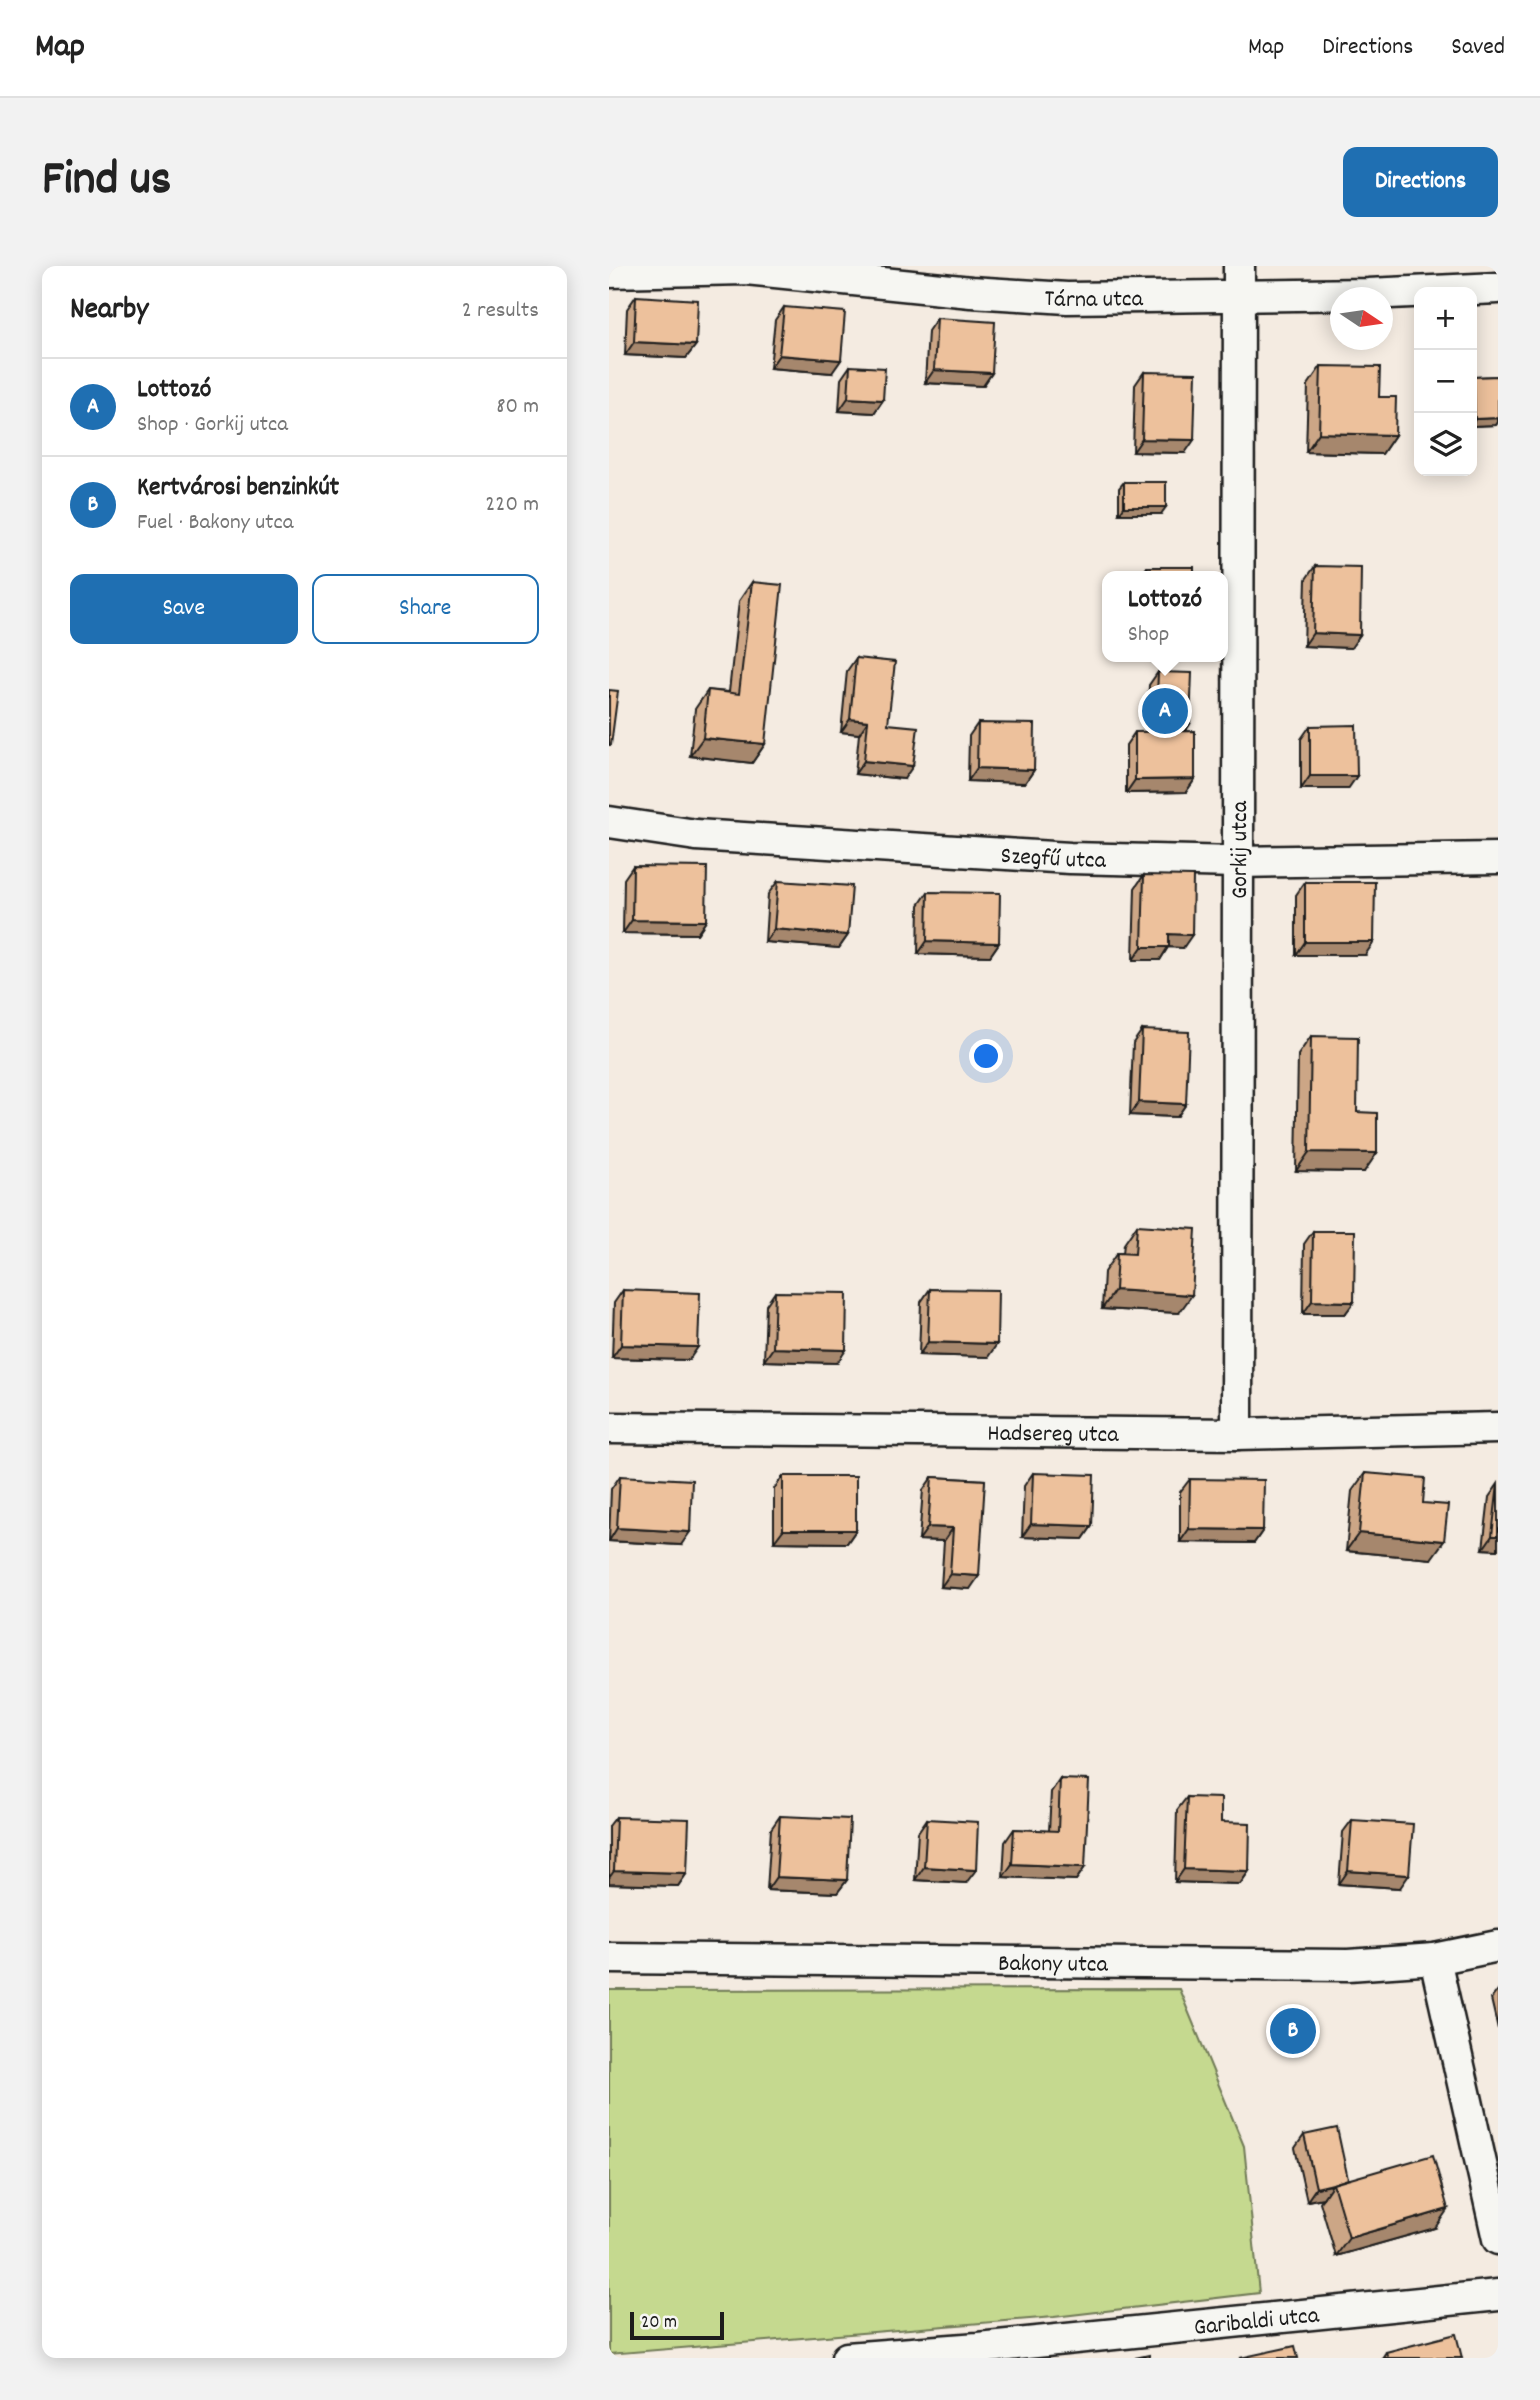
<!DOCTYPE html>
<html lang="en">
<head>
<meta charset="utf-8">
<style>
	body { margin:0; font-family:Dekko,sans-serif; background:#f2f2f2; color:#222 }
	.controls { position:absolute; right:21px; top:21px; display:grid; overflow:hidden; border-radius:14px; box-shadow:0 4px 18px #0003 }
	.controls button { width:63px; height:63px; display:grid; place-items:center; padding:0; border:0; border-bottom:2px solid #e0e0e0; background:#fff; color:#222; font:35px sans-serif }
	.compass { position:absolute; left:721px; top:21px; width:63px; height:63px; border-radius:50%; background:#fff; box-shadow:0 4px 18px #0003; rotate:103deg }
	.scale { position:absolute; left:21px; bottom:18px; width:94px; box-sizing:border-box; padding-left:7px; border:4px solid #1c1c1c; border-top:0; font-size:19px; line-height:24px; white-space:nowrap; color:#1c1c1c; -webkit-text-stroke:5px #f6f6f2; paint-order:stroke }
	.you { position:absolute; left:378px; top:791px; width:24px; height:24px; margin:-18px; border:5px solid #fff; border-radius:50%; background:#1a73e8; box-shadow:0 0 0 10px #1a73e833 }
	.badge { display:grid; place-items:center; width:46px; height:46px; border-radius:50%; background:#1f6fb2; color:#fff; font-size:23px; font-weight:700 }
	.pin { position:absolute; translate:-50% -50%; border:4px solid #fff; box-shadow:0 2px 7px #0006 }
	.popup { position:absolute; left:493px; top:305px; width:126px; height:91px; box-sizing:border-box; display:grid; place-content:center; border-radius:14px; background:#fff; filter:drop-shadow(0 2px 5px #0005); font-size:23px; white-space:nowrap; color:#767676 }
	.popup b { font-size:26px; color:#222 }
	.popup::after { content:''; position:absolute; left:50%; top:100%; margin-left:-14px; border:14px solid transparent; border-top-color:#fff }
	.list { margin:0; padding:0; list-style:none }
	h2 { display:flex; justify-content:space-between; align-items:center; height:91px; margin:0; padding:0 28px; font-size:30px }
	h2 small { font-size:23px; font-weight:400; color:#767676 }
	.list li { display:grid; grid-template-columns:46px 1fr auto; gap:21px; align-items:center; box-sizing:border-box; height:98px; padding:0 28px; border-top:2px solid #e0e0e0 }
	.list b { display:block; font-size:26px; white-space:nowrap }
	.list p { margin:0; font-size:23px; white-space:nowrap; color:#767676 }
	.list em { font-size:23px; font-style:normal; color:#767676 }
	.actions { display:flex; gap:14px; padding:21px 28px }
	.actions a { flex:1; padding:16px 0; border:2px solid #1f6fb2; border-radius:14px; text-align:center; font-size:24px; color:#1f6fb2 }
	.actions .main { background:#1f6fb2; color:#fff }
	.icon { flex:none; width:38px; height:38px; fill:none; stroke:currentColor; stroke-width:2; stroke-linecap:round; stroke-linejoin:round }
	.map { position:relative; flex:none; width:889px; height:2092px; overflow:hidden; border-radius:14px }
	header { display:flex; align-items:center; gap:42px; box-sizing:border-box; height:98px; padding:0 35px; background:#fff; border-bottom:2px solid #e0e0e0 }
	header strong { font-size:33px }
	nav { display:flex; gap:38px; margin-inline-start:auto; font-size:24px }
	.intro { display:flex; align-items:center; justify-content:space-between; box-sizing:border-box; height:168px; padding:0 42px }
	h1 { margin:0; font-size:49px }
	.button { padding:18px 32px; border-radius:14px; background:#1f6fb2; color:#fff; font-size:24px; font-weight:700 }
	main { display:flex; gap:42px; padding:0 42px }
	aside { flex:1; background:#fff; border-radius:14px; box-shadow:0 4px 18px #0003 }
	.map>svg:first-child { display:block }
	.green { fill:#c5d98f; stroke:#707a56; stroke-width:2 }
	.lines { fill:none; stroke-linecap:round; stroke-linejoin:round }
	.minor-casing { stroke:#1c1c1c; stroke-width:35 }
	.minor { stroke:#f6f6f2; stroke-width:30 }
	.wall { fill:#cca686; stroke:#1c1c1c; stroke-width:2 }
	.shaded-wall { fill:#a6876d; stroke:#1c1c1c; stroke-width:2 }
	.building { fill:#edc19c; stroke:#1c1c1c; stroke-width:2 }
	.labels { text-anchor:middle; stroke-width:7; stroke-linejoin:round; paint-order:stroke }
	.street-label { font-size:24px; fill:#1c1c1c; stroke:#f6f6f2 }
</style>
</head>
<body>
<header>
<strong>Map</strong>
<nav><a>Map</a><a>Directions</a><a>Saved</a></nav>
</header>
<div class="intro"><h1>Find us</h1><a class="button">Directions</a></div>
<main>
<aside>
<h2>Nearby<small>2 results</small></h2>
<ul class="list">
<li><span class="badge">A</span><div><b>Lottozó</b><p>Shop · Gorkij utca</p></div><em>80 m</em></li>
<li><span class="badge">B</span><div><b>Kertvárosi benzinkút</b><p>Fuel · Bakony utca</p></div><em>220 m</em></li>
</ul>
<div class="actions"><a class="main">Save</a><a>Share</a></div>
</aside>
<div class="map">
<svg width="889" height="2092" viewBox="0 0 889 2092">
	<rect width="100%" height="100%" fill="#f4ebe1"/>
	<filter id="ink" filterUnits="userSpaceOnUse"><feTurbulence type="fractalNoise" baseFrequency=".0143" numOctaves="2"/><feDisplacementMap in="SourceGraphic" scale="14" xChannelSelector="R" yChannelSelector="G"/><feConvolveMatrix kernelMatrix="1 2 1 2 8 2 1 2 1" color-interpolation-filters="sRGB"/></filter>
	<g filter="url(#ink)">
		<!-- green -->
		<polygon class="green" points="570,1723 635,1880 650,2027 445,2051 0,2088 0,1724"/>
		<g class="lines">
			<defs>
				<g id="minor">
					<path id="s1" d="M0 6 137 3 362 26 458 32 759 28 889 22"/>
					<path id="s2" d="M0 556 87 569 461 592 628 596 889 592"/>
					<path id="s3" d="M0 1162 628 1168 889 1162"/>
					<path id="s4" d="M628 1168 630 0"/>
					<path id="s5" d="M0 1692 739 1699 826 1693 889 1680"/>
					<polyline points="826,1693 889,1973"/>
					<path id="s6" d="M238 2092 369 2082 889 2029"/>
				</g>
			</defs>
			<!-- minor casing -->
			<use href="#minor" class="minor-casing"/>
			<!-- minor -->
			<use href="#minor" class="minor"/>
		</g>
		<!-- wall -->
		<g class="wall">
			<polygon points="27,30 87,79 77,92 16,89 18,43"/>
			<polygon points="175,41 223,107 161,102 166,54"/>
			<polygon points="328,52 383,107 374,120 316,117 319,65"/>
			<polygon points="241,100 274,134 265,147 230,145 232,113"/>
			<polygon points="712,100 770,131 786,169 773,188 697,186 699,119"/>
			<polygon points="535,106 576,187 524,186 526,119"/>
			<polygon points="889,110 889,156 887,159 863,160 863,114 865,111"/>
			<polygon points="515,216 552,248 510,248 510,222"/>
			<polygon points="706,300 742,382 695,380 697,313"/>
			<polygon points="538,301 585,310 532,310"/>
			<polygon points="143,316 156,478 143,497 81,490 86,443 99,424 120,426 130,335"/>
			<polygon points="247,392 295,513 246,508 250,468 232,466 238,405"/>
			<polygon points="549,406 581,458 576,466 586,513 577,526 517,527 517,479 526,466 538,466 540,419"/>
			<polygon points="369,457 425,504 416,517 359,515 360,470"/>
			<polygon points="701,460 739,523 692,523 692,473"/>
			<polygon points="24,600 97,655 88,668 14,667 15,613"/>
			<polygon points="535,609 574,682 559,681 551,694 524,694 526,622"/>
			<polygon points="169,615 239,669 230,682 156,676 159,628"/>
			<polygon points="696,616 756,689 687,689 687,629"/>
			<polygon points="319,626 390,677 381,690 309,688 310,639"/>
			<polygon points="533,764 577,838 568,851 521,849 524,777"/>
			<polygon points="702,770 748,846 755,906 687,905 689,789"/>
			<polygon points="528,959 570,1047 493,1043 495,1006 508,987 514,987 515,978"/>
			<polygon points="704,965 745,1036 736,1048 694,1048 695,978"/>
			<polygon points="321,1023 379,1091 310,1089 312,1036"/>
			<polygon points="14,1024 80,1094 3,1092 5,1037"/>
			<polygon points="166,1026 228,1097 155,1095 157,1039"/>
			<polygon points="424,1207 483,1260 474,1273 413,1271 415,1220"/>
			<polygon points="756,1207 814,1237 822,1293 737,1285 743,1225"/>
			<polygon points="11,1210 72,1279 0,1275 2,1223"/>
			<polygon points="174,1210 247,1264 238,1277 165,1276 165,1223"/>
			<polygon points="323,1211 376,1214 361,1323 332,1321 335,1275 310,1274 314,1224"/>
			<polygon points="581,1213 654,1264 645,1277 571,1276 571,1226"/>
			<polygon points="889,1218 889,1284 874,1283 880,1231"/>
			<polygon points="451,1513 476,1601 467,1614 394,1611 396,1576 405,1563 440,1565 442,1526"/>
			<polygon points="578,1531 640,1605 631,1618 566,1616 568,1544"/>
			<polygon points="171,1550 238,1614 228,1627 158,1624 162,1563"/>
			<polygon points="7,1551 78,1607 69,1620 0,1618 0,1560"/>
			<polygon points="318,1553 357,1617 306,1614 309,1566"/>
			<polygon points="743,1554 791,1622 730,1618 734,1566"/>
			<polygon points="889,1724 889,1763 882,1733"/>
			<polygon points="695,1869 739,1913 826,1962 727,1990 711,1936 714,1932 698,1935 686,1882"/>
			<polygon points="777,2086 853,2092 773,2092"/>
		</g>
		<!-- shaded-wall -->
		<g class="shaded-wall">
			<polygon points="25,76 87,79 77,92 16,89"/>
			<polygon points="170,89 232,94 223,107 161,102"/>
			<polygon points="325,104 383,107 374,120 316,117"/>
			<polygon points="239,132 274,134 265,147 230,145"/>
			<polygon points="889,152 889,156 887,159 863,160 866,153"/>
			<polygon points="710,167 786,169 773,188 697,186"/>
			<polygon points="533,173 585,174 576,187 524,186"/>
			<polygon points="515,241 557,241 552,248 510,248"/>
			<polygon points="704,367 751,369 742,382 695,380"/>
			<polygon points="241,453 259,455 250,468 232,466"/>
			<polygon points="547,457 581,458 572,471 538,470"/>
			<polygon points="94,472 156,478 143,497 81,490"/>
			<polygon points="255,495 304,500 295,513 246,508"/>
			<polygon points="368,502 425,504 416,517 359,515"/>
			<polygon points="701,510 748,510 739,523 692,523"/>
			<polygon points="586,513 577,526 517,527 526,514"/>
			<polygon points="23,654 97,655 88,668 14,667"/>
			<polygon points="165,663 239,669 230,682 156,676"/>
			<polygon points="560,668 583,669 574,682 559,681 551,694 524,694 533,681"/>
			<polygon points="318,675 390,677 381,690 309,688"/>
			<polygon points="696,676 765,676 756,689 687,689"/>
			<polygon points="530,836 577,838 568,851 521,849"/>
			<polygon points="700,886 768,887 755,906 687,905"/>
			<polygon points="506,1024 583,1029 570,1047 493,1043"/>
			<polygon points="703,1035 745,1036 736,1048 694,1048"/>
			<polygon points="319,1076 388,1078 379,1091 310,1089"/>
			<polygon points="12,1079 89,1081 80,1094 3,1092"/>
			<polygon points="164,1082 237,1084 228,1097 155,1095"/>
			<polygon points="422,1258 483,1260 474,1273 413,1271"/>
			<polygon points="319,1261 344,1262 335,1275 310,1274"/>
			<polygon points="8,1262 81,1266 72,1279 0,1275"/>
			<polygon points="580,1263 654,1264 645,1277 571,1276"/>
			<polygon points="174,1264 247,1264 238,1277 165,1276"/>
			<polygon points="750,1267 835,1275 822,1293 737,1285"/>
			<polygon points="883,1270 889,1270 889,1284 874,1283"/>
			<polygon points="341,1308 370,1310 361,1323 332,1321"/>
			<polygon points="403,1598 476,1601 467,1614 394,1611"/>
			<polygon points="315,1601 367,1604 357,1617 306,1614"/>
			<polygon points="575,1603 640,1605 631,1618 566,1616"/>
			<polygon points="5,1605 78,1607 69,1620 0,1618 0,1612"/>
			<polygon points="739,1605 800,1609 791,1622 730,1618"/>
			<polygon points="167,1611 238,1614 228,1627 158,1624"/>
			<polygon points="723,1919 714,1932 698,1935 707,1922"/>
			<polygon points="839,1943 826,1962 727,1990 740,1972"/>
		</g>
		<!-- building -->
		<g class="building">
			<polygon points="27,30 89,34 87,79 25,76"/>
			<polygon points="175,41 236,46 232,94 170,89"/>
			<polygon points="328,52 386,56 383,107 325,104"/>
			<polygon points="241,100 276,102 274,134 239,132"/>
			<polygon points="712,100 771,101 770,131 787,131 786,169 710,167"/>
			<polygon points="535,106 587,107 585,174 533,173"/>
			<polygon points="889,110 889,152 866,153 865,111"/>
			<rect x="515" y="216" width="42" height="25"/>
			<polygon points="706,300 752,301 751,369 704,367"/>
			<rect x="538" y="301" width="47" height="9"/>
			<polygon points="143,316 173,319 156,478 94,472 99,424 130,428"/>
			<polygon points="247,392 286,396 279,458 309,461 304,500 255,495 259,455 241,453"/>
			<polygon points="549,406 583,407 581,458 547,457"/>
			<polygon points="0,424 9,425 2,479 0,479"/>
			<polygon points="369,457 426,458 425,504 368,502"/>
			<polygon points="747,459 748,510 701,510 701,460"/>
			<polygon points="586,465 586,513 526,514 526,466"/>
			<polygon points="24,600 98,601 97,655 23,654"/>
			<polygon points="535,609 584,610 583,669 560,668 560,681 533,681"/>
			<polygon points="169,615 243,620 239,669 165,663"/>
			<polygon points="696,616 766,616 765,676 696,676"/>
			<polygon points="319,626 391,627 390,677 318,675"/>
			<polygon points="533,764 580,766 577,838 530,836"/>
			<polygon points="702,770 749,771 748,846 768,847 768,887 700,886"/>
			<polygon points="528,959 587,963 583,1029 506,1024 508,987 526,988"/>
			<polygon points="704,965 746,965 745,1036 703,1035"/>
			<polygon points="321,1023 389,1024 388,1078 319,1076"/>
			<polygon points="14,1024 91,1027 89,1081 12,1079"/>
			<polygon points="166,1026 238,1027 237,1084 164,1082"/>
			<polygon points="424,1207 485,1209 483,1260 422,1258"/>
			<polygon points="756,1207 816,1212 814,1237 839,1239 835,1275 750,1267"/>
			<polygon points="11,1210 83,1214 81,1266 8,1262"/>
			<rect x="174" y="1210" width="73" height="54"/>
			<polygon points="323,1211 376,1214 370,1310 341,1308 344,1262 319,1261"/>
			<polygon points="581,1213 655,1214 654,1264 580,1263"/>
			<polygon points="889,1218 889,1270 883,1270"/>
			<polygon points="451,1513 480,1514 476,1601 403,1598 405,1563 449,1565"/>
			<polygon points="578,1531 612,1532 612,1556 641,1557 640,1605 575,1603"/>
			<polygon points="171,1550 241,1553 238,1614 167,1611"/>
			<polygon points="7,1551 80,1553 78,1607 5,1605"/>
			<polygon points="318,1553 369,1556 367,1604 315,1601"/>
			<polygon points="743,1554 804,1558 800,1609 739,1605"/>
			<polygon points="728,1862 739,1913 724,1918 707,1922 695,1869"/>
			<polygon points="824,1889 839,1943 740,1972 724,1918"/>
			<polygon points="847,2068 853,2092 779,2092 777,2086"/>
			<polygon points="686,2080 689,2092 631,2092"/>
			<polygon points="540,2089 540,2092 526,2092"/>
		</g>
	</g>
	<g class="labels">
		<!-- street labels -->
		<g class="street-label">
			<text dy="8" stroke="none"><textPath href="#s1" startOffset="486">Tárna utca</textPath></text>
			<text dy="8" stroke="none"><textPath href="#s4" startOffset="584">Gorkij utca</textPath></text>
			<text dy="8" stroke="none"><textPath href="#s2" startOffset="446">Szegfű utca</textPath></text>
			<text dy="8" stroke="none"><textPath href="#s3" startOffset="444">Hadsereg utca</textPath></text>
			<text dy="8" stroke="none"><textPath href="#s5" startOffset="444">Bakony utca</textPath></text>
			<text dy="8" stroke="none"><textPath href="#s6" startOffset="411">Garibaldi utca</textPath></text>
		</g>
	</g>
</svg>
<div class="controls">
<button>+</button>
<button>−</button>
<button><svg class="icon" aria-label="layers" viewBox="0 0 24 24"><path d="M12 4l9 5-9 5-9-5zM3 14l9 5 9-5"/></svg></button>
</div>
<svg class="compass" viewBox="-18 -18 36 36"><path d="M0-13l5 13h-10z" fill="#e53935"/><path d="M0 13l5-13h-10z" fill="#767676"/></svg>
<div class="scale">20 m</div>
<div class="you"></div>
<div class="pin badge" style="left:556px;top:445px">A</div>
<div class="popup"><b>Lottozó</b>Shop</div>
<div class="pin badge" style="left:684px;top:1765px">B</div>
</div>
</main>
</body>
</html>
